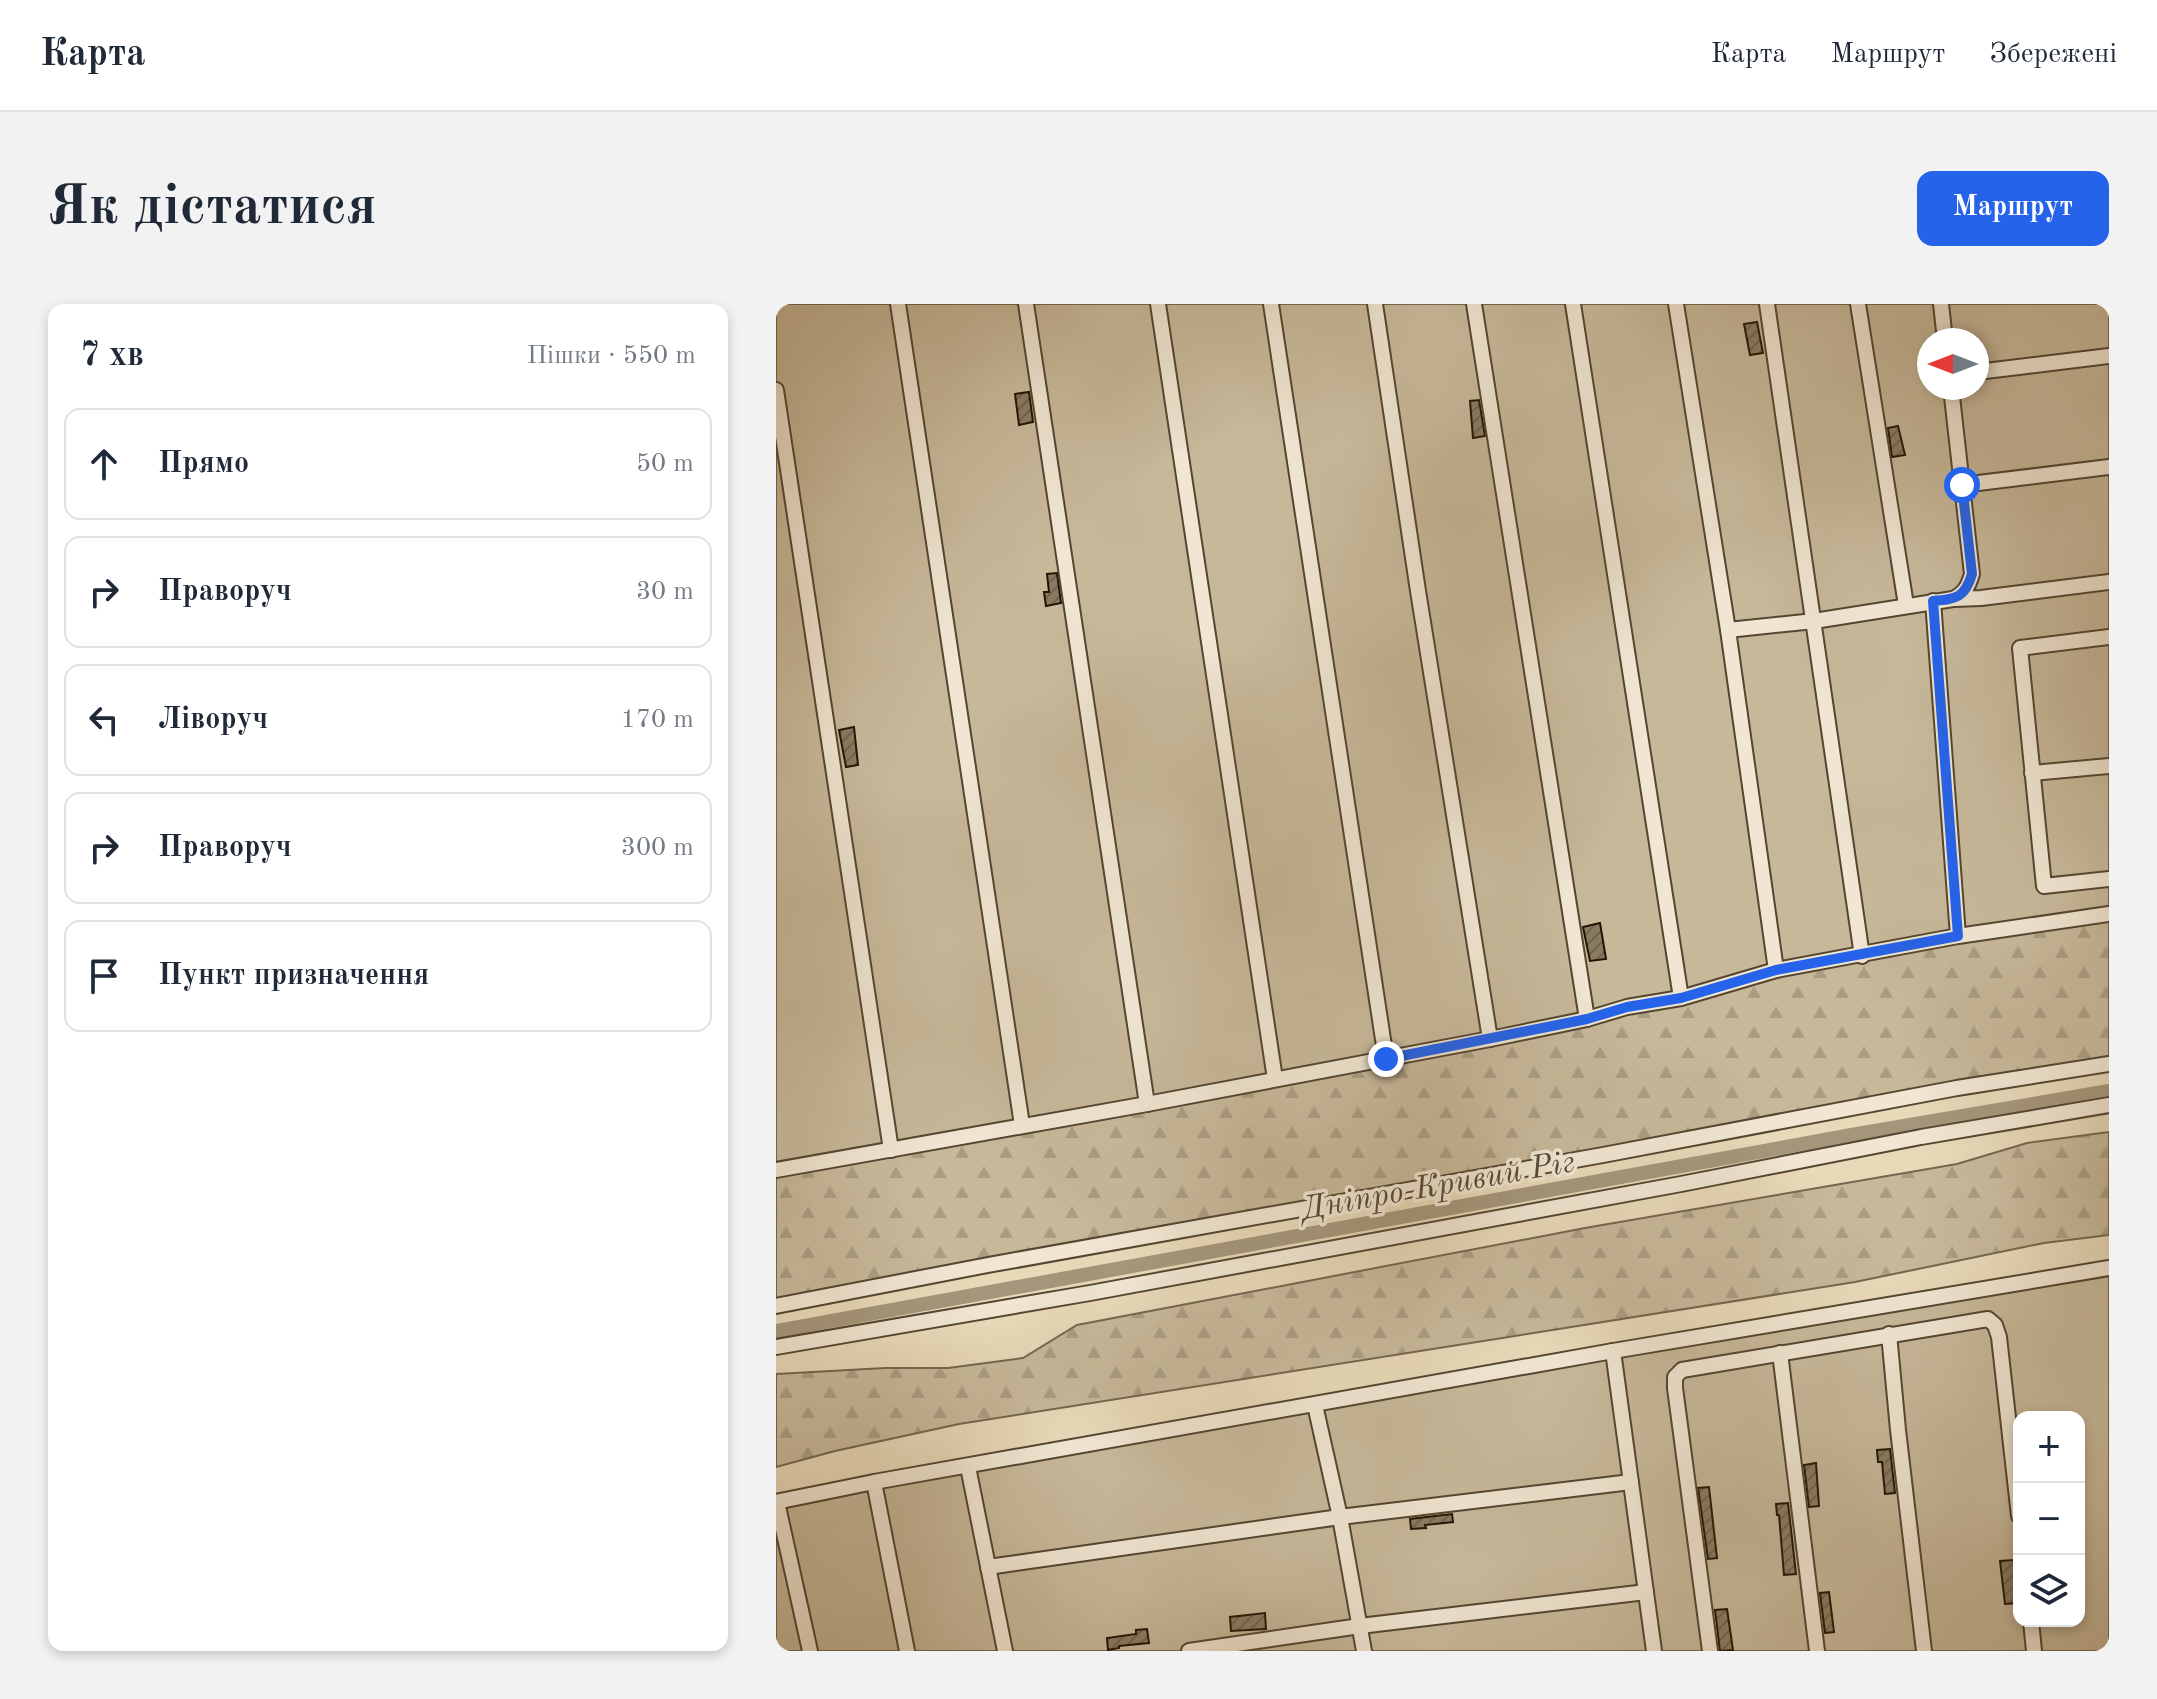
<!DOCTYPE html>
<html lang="uk">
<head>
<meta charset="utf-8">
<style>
	body { margin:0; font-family:"Old Standard TT",serif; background:#f2f2f3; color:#1f2937 }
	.controls { position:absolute; right:24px; bottom:24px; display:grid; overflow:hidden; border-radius:16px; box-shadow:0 4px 12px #0003 }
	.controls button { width:72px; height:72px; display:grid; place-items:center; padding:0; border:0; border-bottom:2px solid #e0e1e3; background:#fff; color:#1f2937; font:40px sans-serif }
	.compass { position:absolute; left:1141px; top:24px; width:72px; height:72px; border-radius:50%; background:#fff; box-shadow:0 4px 12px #0003; rotate:270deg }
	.stop { position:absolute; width:24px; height:24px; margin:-18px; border:6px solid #2563eb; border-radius:50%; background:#fff }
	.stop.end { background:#2563eb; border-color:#fff; box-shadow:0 2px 8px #0008 }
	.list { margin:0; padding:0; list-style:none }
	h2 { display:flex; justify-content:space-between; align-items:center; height:104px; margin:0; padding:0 32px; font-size:34px }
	h2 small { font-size:26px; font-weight:400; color:#747a83 }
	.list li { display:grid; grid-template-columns:52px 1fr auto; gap:24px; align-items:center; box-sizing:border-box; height:112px; margin:0 16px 16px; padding:0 16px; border:2px solid #e0e1e3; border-radius:16px }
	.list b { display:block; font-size:30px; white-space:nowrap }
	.list em { font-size:26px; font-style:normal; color:#747a83 }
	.icon { flex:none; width:44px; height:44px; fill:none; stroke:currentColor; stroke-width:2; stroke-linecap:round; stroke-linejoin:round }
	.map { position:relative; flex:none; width:1333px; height:1347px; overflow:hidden; border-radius:16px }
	header { display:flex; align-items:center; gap:48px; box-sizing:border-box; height:112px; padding:0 40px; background:#fff; border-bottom:2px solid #e0e1e3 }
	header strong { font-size:38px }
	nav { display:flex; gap:44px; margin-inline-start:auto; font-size:28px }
	.intro { display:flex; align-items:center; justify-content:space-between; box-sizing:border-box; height:192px; padding:0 48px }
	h1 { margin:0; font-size:56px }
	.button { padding:20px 36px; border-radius:16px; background:#2563eb; color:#fff; font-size:28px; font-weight:700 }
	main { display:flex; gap:48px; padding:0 48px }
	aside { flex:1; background:#fff; border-radius:16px; box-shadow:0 4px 12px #0003 }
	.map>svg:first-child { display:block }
	.forest { fill:url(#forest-firs); stroke:#75664f; stroke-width:2 }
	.green { fill:#c7b89a; stroke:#75664f; stroke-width:2; fill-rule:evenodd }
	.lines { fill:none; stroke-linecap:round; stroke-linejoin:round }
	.canal { stroke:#a5967b; stroke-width:14 }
	.building { fill:url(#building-hatch); stroke:#231504; stroke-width:2 }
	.minor-casing { stroke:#544631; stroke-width:18 }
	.minor { stroke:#f0e6d2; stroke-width:14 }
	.route { stroke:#2563eb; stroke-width:10 }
	.labels { text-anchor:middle; stroke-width:7; stroke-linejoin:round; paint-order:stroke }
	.water-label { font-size:32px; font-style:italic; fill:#574934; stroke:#f0e6d2 }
</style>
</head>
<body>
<header>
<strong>Карта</strong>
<nav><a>Карта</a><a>Маршрут</a><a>Збережені</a></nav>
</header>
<div class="intro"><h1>Як дістатися</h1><a class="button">Маршрут</a></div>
<main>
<aside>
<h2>7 хв<small>Пішки · 550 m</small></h2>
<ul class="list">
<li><svg class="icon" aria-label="ahead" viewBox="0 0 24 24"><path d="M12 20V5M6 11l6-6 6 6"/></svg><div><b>Прямо</b></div><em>50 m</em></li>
<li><svg class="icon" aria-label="right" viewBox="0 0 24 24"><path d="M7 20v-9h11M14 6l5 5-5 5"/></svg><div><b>Праворуч</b></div><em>30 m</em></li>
<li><svg class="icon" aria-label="left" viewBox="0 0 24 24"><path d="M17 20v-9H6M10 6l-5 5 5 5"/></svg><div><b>Ліворуч</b></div><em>170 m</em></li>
<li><svg class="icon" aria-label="right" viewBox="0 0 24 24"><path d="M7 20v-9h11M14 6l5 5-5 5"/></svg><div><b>Праворуч</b></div><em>300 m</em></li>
<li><svg class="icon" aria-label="arrive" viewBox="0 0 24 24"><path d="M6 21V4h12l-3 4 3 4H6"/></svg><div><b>Пункт призначення</b></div></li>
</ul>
</aside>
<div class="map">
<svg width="1333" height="1347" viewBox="0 0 1333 1347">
	<defs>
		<pattern id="forest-firs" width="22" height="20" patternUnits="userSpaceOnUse" patternTransform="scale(2)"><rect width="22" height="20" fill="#c7b89a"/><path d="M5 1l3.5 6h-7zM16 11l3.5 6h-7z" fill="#ab9d83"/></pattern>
		<pattern id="building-hatch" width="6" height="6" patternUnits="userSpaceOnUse" patternTransform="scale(2)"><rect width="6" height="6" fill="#897b62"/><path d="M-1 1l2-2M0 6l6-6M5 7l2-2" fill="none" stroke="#70644f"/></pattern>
	</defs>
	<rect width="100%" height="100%" fill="#e8d9b9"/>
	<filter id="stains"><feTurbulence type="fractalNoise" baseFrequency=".0025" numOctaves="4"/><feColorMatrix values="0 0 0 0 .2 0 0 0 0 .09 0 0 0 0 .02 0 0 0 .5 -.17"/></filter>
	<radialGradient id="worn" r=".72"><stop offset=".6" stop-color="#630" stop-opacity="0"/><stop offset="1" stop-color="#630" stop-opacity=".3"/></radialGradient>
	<!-- forest -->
	<g class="forest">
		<polygon points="1333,610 1333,760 0,1002 0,866 974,673"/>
		<polygon points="1333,828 1333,931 1268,939 1079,978 183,1120 59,1147 0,1163 0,1070 109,1064 172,1064 247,1054 301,1021 809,924 1181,860 1251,839"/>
	</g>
	<!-- green -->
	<g class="green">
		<path d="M0 0H1333V610L1182 632 931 688 0 866ZM1153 36H1201V84H1153Z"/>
		<path d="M1333 964V1347H0V1198ZM1243 1113H1303V1317H1243Z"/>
	</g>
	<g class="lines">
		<!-- canal -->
		<polyline class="canal" points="0,1027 1081,830 1333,787"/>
	</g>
	<!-- building -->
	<g class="building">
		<polygon points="981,18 987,49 974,51 968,20"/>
		<polygon points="253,88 257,118 243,121 239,90"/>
		<polygon points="703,96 709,132 697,134 694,97"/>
		<polygon points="1122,122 1129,151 1116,153 1112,124"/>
		<polygon points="281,269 285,299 270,302 268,288 273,288 271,270"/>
		<polygon points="78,423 82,461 70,463 63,426"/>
		<polygon points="824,619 830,655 814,657 807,623"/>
		<polygon points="1114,1145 1119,1189 1109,1190 1106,1158 1102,1158 1101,1146"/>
		<polygon points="1040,1159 1043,1202 1033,1203 1028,1161"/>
		<polygon points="933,1183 941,1254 932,1255 922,1184"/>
		<polygon points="1012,1199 1020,1270 1008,1271 1003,1211 1001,1211 1000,1200"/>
		<polygon points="676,1210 677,1218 649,1221 650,1224 635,1225 634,1215"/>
		<polygon points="1238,1256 1243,1299 1229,1300 1224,1257"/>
		<polygon points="1053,1288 1058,1328 1049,1329 1044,1289"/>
		<polygon points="951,1305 957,1346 944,1347 939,1306"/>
		<polygon points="489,1309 490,1325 455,1327 454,1313"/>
		<polygon points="371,1325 373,1339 343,1342 343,1344 332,1346 331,1334 360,1330 360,1326"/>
	</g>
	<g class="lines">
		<defs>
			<g id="minor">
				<polyline points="122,0 246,821"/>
				<polyline points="250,0 371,800"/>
				<polyline points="382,0 499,775"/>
				<polyline points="495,0 610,755"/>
				<polyline points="599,0 642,287 714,735"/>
				<polyline points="698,0 811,715"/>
				<polyline points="797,0 905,694"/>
				<polyline points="900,0 952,326 1000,666"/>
				<polyline points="991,0 1086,652"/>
				<polyline points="1082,0 1130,301"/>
				<polyline points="1165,0 1169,36"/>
				<polyline points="1201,68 1333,52"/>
				<polyline points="0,86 115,846"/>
				<polyline points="1186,181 1333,163"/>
				<polyline points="1178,295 1205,294 1333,278"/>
				<polyline points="1157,297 1182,632"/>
				<path d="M952 326 1038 317 1177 295C1189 289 1192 283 1196 270L1175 84"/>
				<polyline points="1333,333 1244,344 1268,582 1333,575"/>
				<polyline points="1256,469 1333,462"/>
				<polyline points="0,866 371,800 714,735 811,715 851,703 905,694 1000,666 1182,632 1333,610"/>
				<polyline points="0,1002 212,961 827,851 1181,784 1333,760"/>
				<polyline points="1113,1030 1122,1126 1148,1347"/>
				<polyline points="0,1043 314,989 905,880 1145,833 1333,801"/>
				<polyline points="837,1047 878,1347"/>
				<polyline points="1004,1049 1041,1347"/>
				<polyline points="539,1101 564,1213 588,1347"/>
				<polyline points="192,1163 229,1347"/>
				<polyline points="98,1178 131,1347"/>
				<polyline points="0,1198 98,1178 837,1047 1333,964"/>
				<polyline points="1,1198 34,1347"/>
				<polyline points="212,1263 564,1213 855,1178"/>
				<polyline points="1255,1317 1258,1347"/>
				<polyline points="413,1347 584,1322 870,1288"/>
				<polyline points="934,1347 899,1084 899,1073 906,1066 1212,1015 1219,1021 1223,1033 1243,1212"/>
			</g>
		</defs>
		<!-- minor casing -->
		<use href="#minor" class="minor-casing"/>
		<!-- minor -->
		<use href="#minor" class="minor"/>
	</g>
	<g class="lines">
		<!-- route -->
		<path class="route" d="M610 755 811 715 851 703 905 694 1000 666 1182 632 1157 297C1180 295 1189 294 1196 270L1186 181"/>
	</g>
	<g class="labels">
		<!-- water labels -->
		<g class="water-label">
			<text transform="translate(662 880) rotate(-10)" y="11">Дніпро-Кривий Ріг</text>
		</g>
	</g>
	<rect width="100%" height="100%" filter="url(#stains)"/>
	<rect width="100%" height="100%" fill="url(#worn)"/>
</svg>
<div class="controls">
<button>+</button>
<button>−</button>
<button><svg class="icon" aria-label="layers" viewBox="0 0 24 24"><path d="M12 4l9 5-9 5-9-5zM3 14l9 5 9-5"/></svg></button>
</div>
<svg class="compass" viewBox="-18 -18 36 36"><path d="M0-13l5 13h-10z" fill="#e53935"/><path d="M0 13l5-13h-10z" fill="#747a83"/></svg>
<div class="stop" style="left:1186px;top:181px"></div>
<div class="stop end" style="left:610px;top:755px"></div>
</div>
</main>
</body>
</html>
